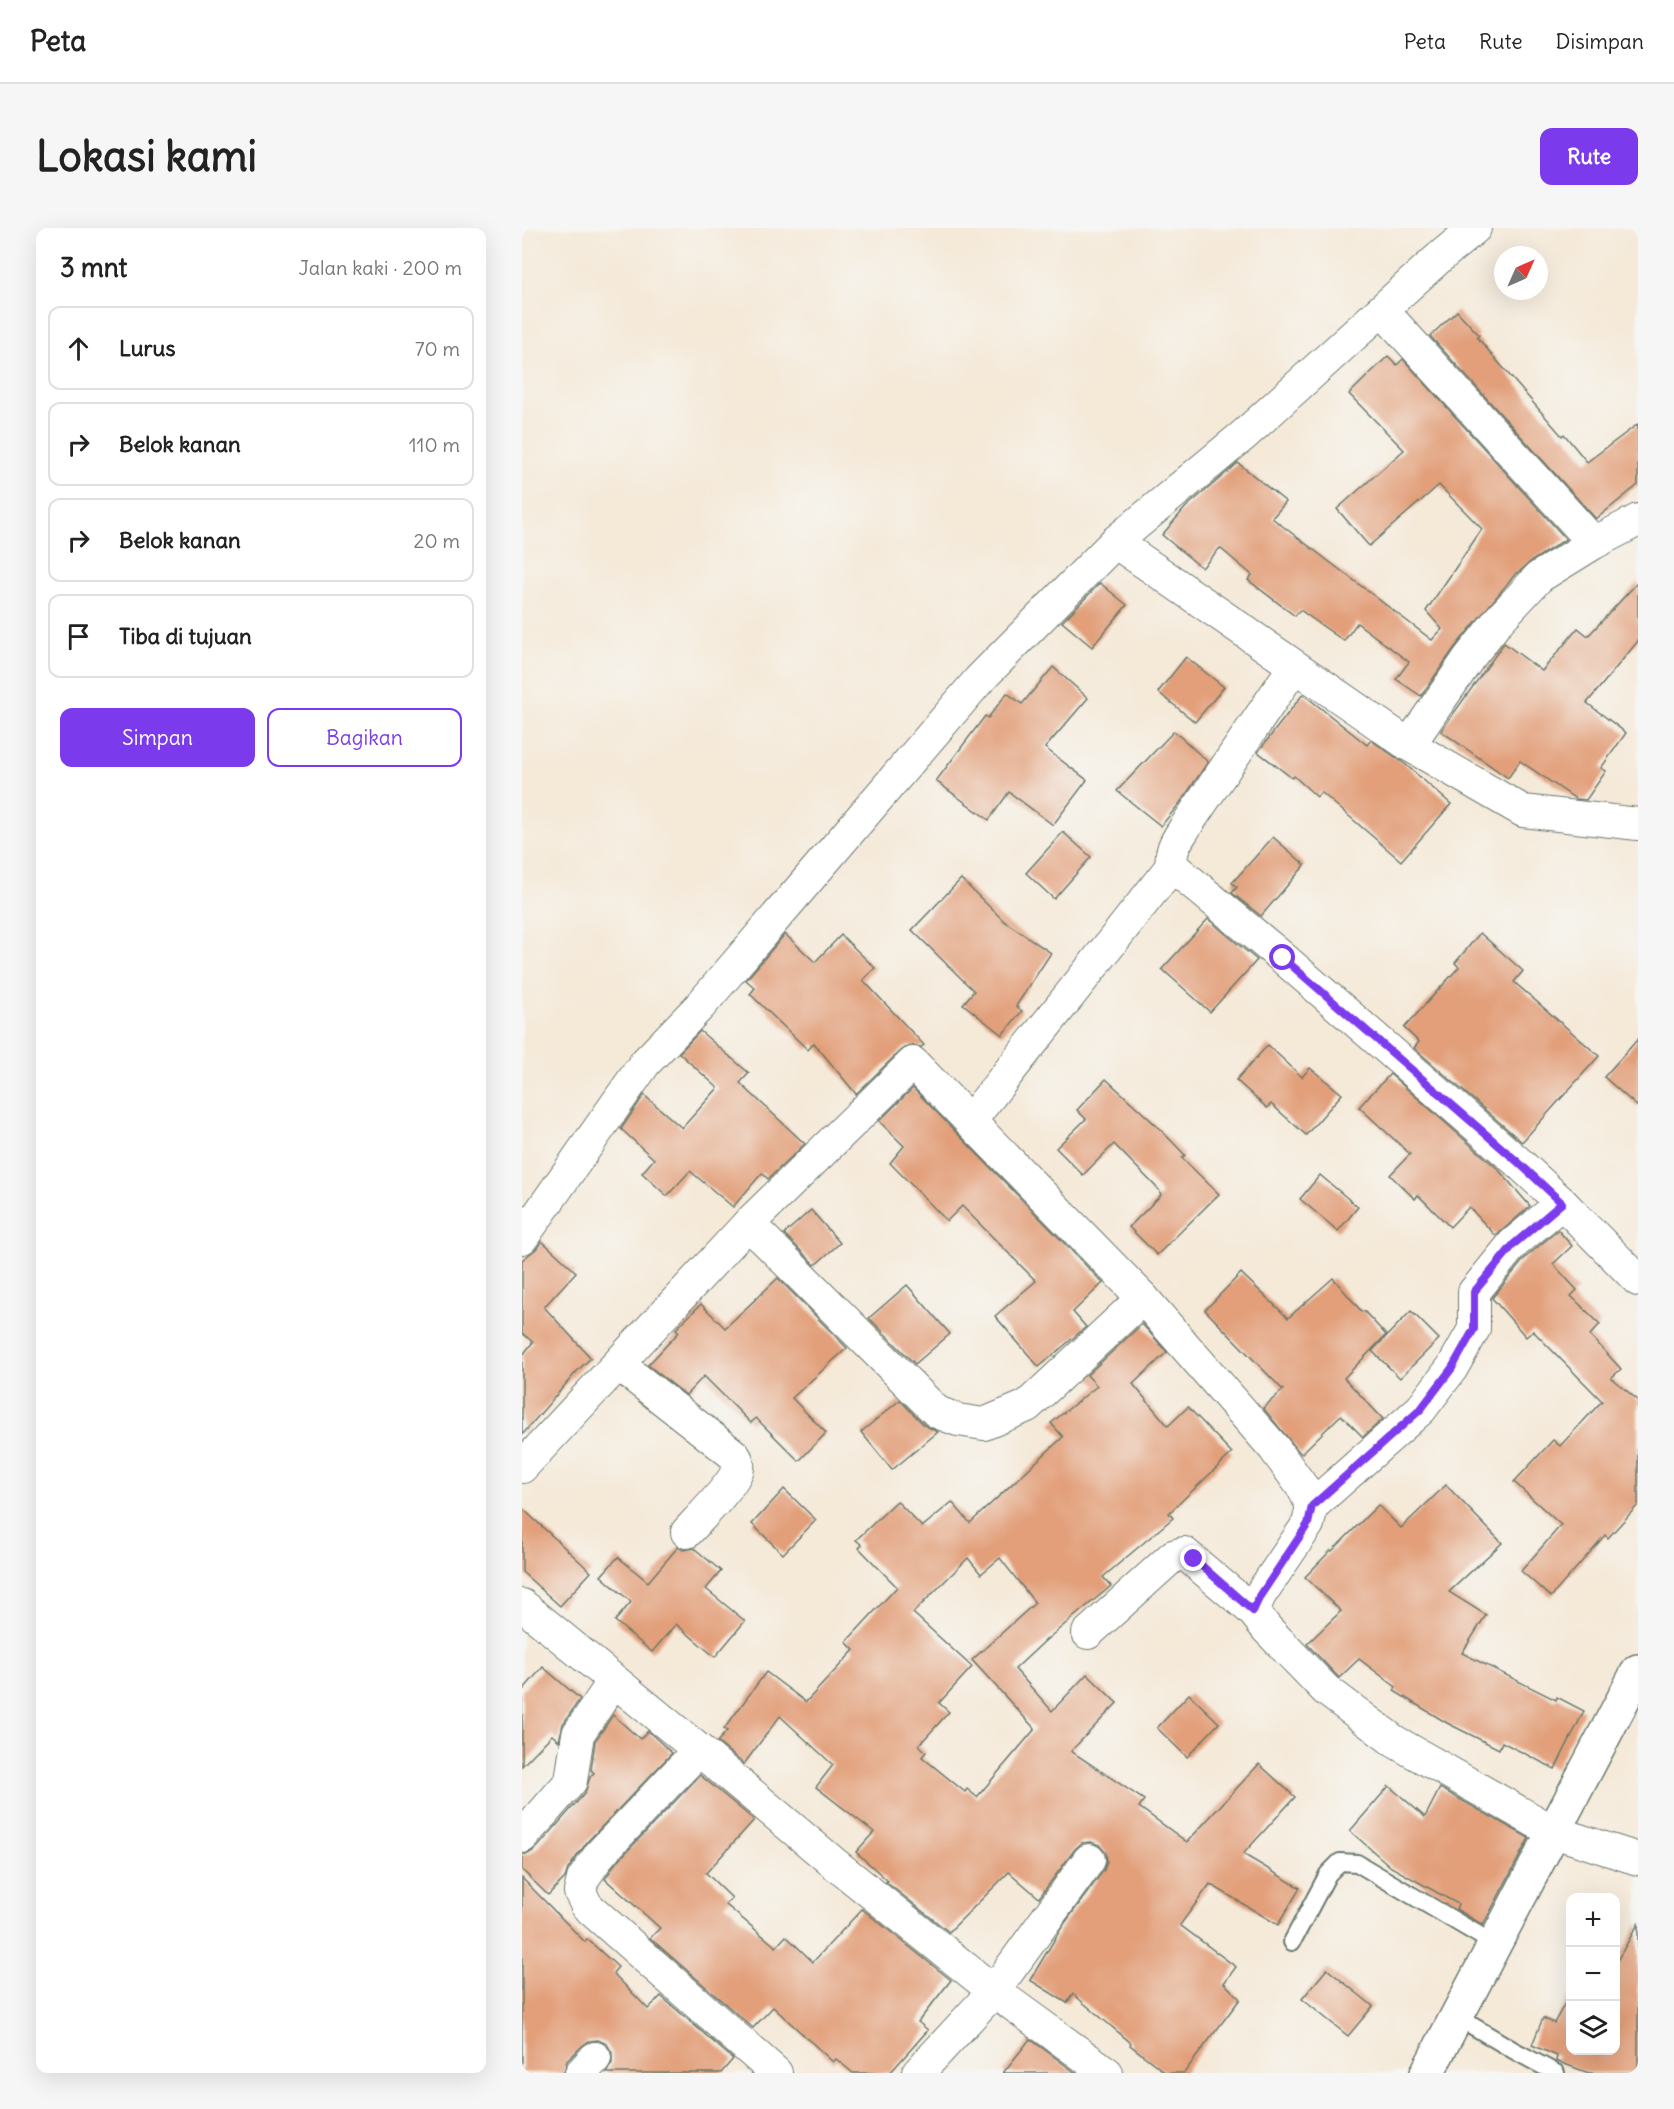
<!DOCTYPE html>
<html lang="id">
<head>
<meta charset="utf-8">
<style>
	body { margin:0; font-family:Delius,sans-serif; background:#f6f6f6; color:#222 }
	.controls { position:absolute; right:18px; bottom:18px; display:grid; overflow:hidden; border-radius:12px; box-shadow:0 6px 24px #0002 }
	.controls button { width:54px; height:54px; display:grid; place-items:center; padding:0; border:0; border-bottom:2px solid #e0e0e0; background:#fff; color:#222; font:30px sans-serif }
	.compass { position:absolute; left:972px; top:18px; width:54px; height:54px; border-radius:50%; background:#fff; box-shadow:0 6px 24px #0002; rotate:45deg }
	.stop { position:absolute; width:18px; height:18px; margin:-14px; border:4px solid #7c3aed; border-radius:50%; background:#fff }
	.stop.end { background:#7c3aed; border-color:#fff; box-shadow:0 2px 6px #0008 }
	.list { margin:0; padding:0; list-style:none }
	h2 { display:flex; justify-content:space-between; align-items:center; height:78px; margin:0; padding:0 24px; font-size:26px }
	h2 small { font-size:20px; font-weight:400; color:#767676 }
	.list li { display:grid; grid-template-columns:39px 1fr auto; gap:18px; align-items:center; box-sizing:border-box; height:84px; margin:0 12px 12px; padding:0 12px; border:2px solid #e0e0e0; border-radius:12px }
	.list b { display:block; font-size:22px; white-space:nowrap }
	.list em { font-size:20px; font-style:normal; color:#767676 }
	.actions { display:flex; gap:12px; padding:18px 24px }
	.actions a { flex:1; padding:14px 0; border:2px solid #7c3aed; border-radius:12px; text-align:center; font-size:21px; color:#7c3aed }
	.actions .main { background:#7c3aed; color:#fff }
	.icon { flex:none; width:33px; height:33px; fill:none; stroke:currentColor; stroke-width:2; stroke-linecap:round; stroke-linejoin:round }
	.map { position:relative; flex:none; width:1116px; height:1845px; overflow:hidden; border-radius:12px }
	header { display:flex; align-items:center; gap:36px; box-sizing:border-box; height:84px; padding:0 30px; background:#fff; border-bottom:2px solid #e0e0e0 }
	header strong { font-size:28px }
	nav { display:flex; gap:33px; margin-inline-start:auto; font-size:21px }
	.intro { display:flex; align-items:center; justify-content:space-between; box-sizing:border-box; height:144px; padding:0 36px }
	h1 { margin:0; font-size:42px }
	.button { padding:15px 27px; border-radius:12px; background:#7c3aed; color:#fff; font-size:21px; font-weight:700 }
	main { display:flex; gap:36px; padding:0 36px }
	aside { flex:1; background:#fff; border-radius:12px; box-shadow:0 6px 24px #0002 }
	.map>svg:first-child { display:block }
	.building { fill:#e29f79; fill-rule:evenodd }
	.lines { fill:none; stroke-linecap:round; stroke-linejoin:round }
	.lane-casing { stroke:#6a796d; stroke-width:20 }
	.street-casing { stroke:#6a796d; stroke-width:34 }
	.secondary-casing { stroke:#6a796d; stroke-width:36 }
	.lane { stroke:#fff; stroke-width:16 }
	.street { stroke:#fff; stroke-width:32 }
	.secondary { stroke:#fff; stroke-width:33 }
	.route { stroke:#7c3aed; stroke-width:8 }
</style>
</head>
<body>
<header>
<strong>Peta</strong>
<nav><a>Peta</a><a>Rute</a><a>Disimpan</a></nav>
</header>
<div class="intro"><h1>Lokasi kami</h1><a class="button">Rute</a></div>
<main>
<aside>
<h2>3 mnt<small>Jalan kaki · 200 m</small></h2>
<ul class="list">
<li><svg class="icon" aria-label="ahead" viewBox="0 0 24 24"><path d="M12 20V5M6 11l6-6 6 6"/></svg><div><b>Lurus</b></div><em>70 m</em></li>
<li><svg class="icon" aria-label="right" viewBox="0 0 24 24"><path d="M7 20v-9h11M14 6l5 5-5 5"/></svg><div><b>Belok kanan</b></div><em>110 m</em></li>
<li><svg class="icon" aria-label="right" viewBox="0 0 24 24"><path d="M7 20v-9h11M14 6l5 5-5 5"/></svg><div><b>Belok kanan</b></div><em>20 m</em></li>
<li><svg class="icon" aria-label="arrive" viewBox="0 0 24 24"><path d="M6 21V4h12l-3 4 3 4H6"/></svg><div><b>Tiba di tujuan</b></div></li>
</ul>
<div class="actions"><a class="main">Simpan</a><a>Bagikan</a></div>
</aside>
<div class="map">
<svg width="1116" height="1845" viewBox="0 0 1116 1845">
	<rect width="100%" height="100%" fill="#f6f6f2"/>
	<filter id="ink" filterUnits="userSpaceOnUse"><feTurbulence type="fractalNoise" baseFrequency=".0167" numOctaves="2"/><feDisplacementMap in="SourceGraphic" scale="12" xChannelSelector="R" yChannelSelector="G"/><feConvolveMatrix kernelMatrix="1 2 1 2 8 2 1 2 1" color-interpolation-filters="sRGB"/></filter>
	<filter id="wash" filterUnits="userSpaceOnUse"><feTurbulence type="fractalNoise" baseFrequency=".008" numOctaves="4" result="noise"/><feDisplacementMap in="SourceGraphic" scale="24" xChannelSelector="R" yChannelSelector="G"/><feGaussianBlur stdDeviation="1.35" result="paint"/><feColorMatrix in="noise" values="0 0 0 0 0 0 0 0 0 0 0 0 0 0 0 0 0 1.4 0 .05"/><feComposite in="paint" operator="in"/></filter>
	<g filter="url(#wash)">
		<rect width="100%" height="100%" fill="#f5e9d8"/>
		<g id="blocks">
			<!-- building -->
			<g class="building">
				<polygon points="935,83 957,107 955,109 994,155 1040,208 1042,206 1065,234 1116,196 1116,257 1074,291 908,108"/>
				<polygon points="866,128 875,137 881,131 1044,311 1008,334 996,345 995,344 933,419 899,468 874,451 887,434 835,395 822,413 778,382 773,388 726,352 730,347 698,320 680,340 640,307 664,279 716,235 764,274 750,290 910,412 920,401 904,383 960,301 917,257 847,318 815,281 882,222 827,166"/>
				<polygon points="1116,354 1116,413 1065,475 1104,505 1079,540 1084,543 1064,572 1054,571 998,533 986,550 919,503 982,415 1020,443 1056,400 1066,408"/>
				<polygon points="578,355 605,377 570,419 540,394"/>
				<polygon points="664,429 702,459 673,494 636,464"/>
				<polygon points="531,439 566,470 523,520 565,552 531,597 487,564 467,592 414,553 463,488 466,490 485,465 500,476"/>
				<polygon points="781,466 845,517 849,512 883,536 929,576 879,633 799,564 795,569 772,548 770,550 736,524"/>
				<polygon points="652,503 686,534 658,575 639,598 595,563"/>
				<polygon points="541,604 569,629 532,671 504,645"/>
				<polygon points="751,609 783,637 739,688 710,665 715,659 710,655"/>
				<polygon points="439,651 482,693 529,725 494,778 500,783 480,807 441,776 452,763 390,702"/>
				<polygon points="686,691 735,732 688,784 640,741"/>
				<polygon points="958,705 1001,743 992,754 1077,828 1000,914 892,820 897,814 882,800 937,739 933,735"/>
				<polygon points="263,706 293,734 319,707 353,740 341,752 402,817 399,819 387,817 379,822 334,866 292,815 286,822 228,766 233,760 224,752"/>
				<polygon points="178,803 227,845 218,855 283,916 246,951 240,945 211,979 168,943 145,968 120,945 132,931 99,901 122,867 160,900 196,860 157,825"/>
				<polygon points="1116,811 1116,879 1082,849"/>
				<polygon points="746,817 780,849 788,840 820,866 784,907 749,876 745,880 714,852"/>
				<polygon points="868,846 976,941 1008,978 974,1008 947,979 928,999 896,967 893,971 868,947 888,926 837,879"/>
				<polygon points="584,851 635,898 663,927 660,930 697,966 635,1027 607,999 639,967 637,962 592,916 561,947 534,920 564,891 555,882"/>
				<polygon points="391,860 581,1055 551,1084 564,1099 517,1139 473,1088 514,1053 440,978 425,993 368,935 382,918 357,893"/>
				<polygon points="798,947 836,979 816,1003 778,971"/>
				<polygon points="289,982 318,1015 293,1037 262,1006"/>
				<polygon points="1036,1002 1050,1018 1031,1036 1055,1062 1049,1068 1078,1096 1068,1107 1099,1141 1089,1150 1116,1172 1116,1277 1086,1310 1083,1307 1029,1369 999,1343 1039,1297 992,1254 1031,1212 1038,1218 1080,1173 1011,1103 1004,1109 970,1070 1004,1029"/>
				<polygon points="20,1013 54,1044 22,1079 69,1130 56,1142 0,1207 0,1128 11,1114 0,1105 0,1032 14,1021"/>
				<polygon points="719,1045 766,1090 811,1050 840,1084 842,1083 864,1107 822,1150 861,1191 841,1209 819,1187 779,1226 741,1180 761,1162 683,1082"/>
				<polygon points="256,1050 325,1120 270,1170 304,1205 277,1233 234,1190 229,1195 182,1148 164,1167 126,1137 157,1104 154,1101 179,1076 203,1100"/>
				<polygon points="385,1057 428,1106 393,1136 347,1090"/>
				<polygon points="889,1083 917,1111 878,1150 850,1123"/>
				<path d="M620 1096 645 1124 611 1156 646 1198 666 1179 710 1225 647 1285 651 1290 581 1349 589 1358 524 1412 493 1441 530 1483 565 1446 595 1475 549 1523 622 1572 617 1579 665 1614 737 1536 773 1569 721 1626 778 1660 756 1697 688 1656 658 1697 714 1739 702 1755 718 1771 662 1845H644L608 1817 609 1815 551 1766 545 1775 508 1752 540 1699 582 1642 585 1634 584 1625 577 1617 569 1614 560 1615 553 1621 517 1670 487 1644 427 1704 364 1654 366 1653 334 1624 352 1604 294 1559 311 1537 258 1488 222 1536 195 1514 205 1503 202 1501 244 1444 284 1474 332 1422 324 1414 375 1359 337 1320 340 1317 334 1312 375 1273 400 1299 430 1274 448 1295 541 1209 529 1195 575 1158 565 1147ZM446 1330 459 1346 478 1330 513 1375 450 1432 513 1501 455 1569 445 1561 443 1564 400 1529 404 1524 397 1517 427 1484 417 1475 450 1439 391 1385Z"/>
				<polygon points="378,1172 402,1197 416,1204 370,1242 339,1204"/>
				<polygon points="924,1257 980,1315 927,1364 964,1387 940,1425 1034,1472 1035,1469 1062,1483 1033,1541 980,1514 977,1521 925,1495 872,1463 874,1459 837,1431 817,1450 785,1416 819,1383 783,1349 809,1322 810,1323 856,1277 879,1300"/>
				<polygon points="262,1261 294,1292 261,1326 230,1296"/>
				<polygon points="0,1280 69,1344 38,1378 0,1344"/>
				<polygon points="156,1319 161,1322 172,1320 199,1343 184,1361 223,1393 193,1429 154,1396 130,1424 93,1393 109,1374 79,1348 96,1329 126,1354"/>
				<polygon points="21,1439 58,1471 41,1496 37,1513 30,1507 0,1538 0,1463"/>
				<polygon points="667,1466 697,1495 665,1529 635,1500"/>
				<polygon points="91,1487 118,1511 126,1503 150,1525 65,1614 46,1641 43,1650 26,1667 0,1642 0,1626 6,1626 14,1621 63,1565 68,1549 72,1545 69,1542 73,1513"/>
				<polygon points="178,1547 232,1592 184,1645 210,1670 203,1676 254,1719 264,1708 291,1734 340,1681 429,1752 396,1794 406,1802 368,1845 331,1845 314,1831 311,1834 251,1779 231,1800 128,1710 138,1700 83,1651 92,1637"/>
				<polygon points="867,1558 903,1589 918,1560 1007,1610 961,1697 934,1681 936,1676 869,1639 828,1603"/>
				<polygon points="0,1650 63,1714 65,1711 96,1739 91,1745 126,1781 139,1768 211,1831 199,1845 84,1845 90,1835 90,1825 85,1816 76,1812 67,1813 60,1818 45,1833 42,1845 0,1845"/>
				<polygon points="1116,1696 1116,1845 1067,1845 1034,1833 1035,1828 1010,1817 1021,1790 1032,1795 1048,1766 1048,1822 1094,1822 1094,1729 1096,1731"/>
				<polygon points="805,1741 851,1778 826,1808 780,1771"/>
				<polygon points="508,1811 554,1845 481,1845"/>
			</g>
		</g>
	</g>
	<g filter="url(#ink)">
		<use href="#blocks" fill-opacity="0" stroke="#6a796d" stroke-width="1.5"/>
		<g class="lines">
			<defs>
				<g id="lane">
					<polyline points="770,1714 806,1646 818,1634 835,1635 974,1717"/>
					<polyline points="934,1788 991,1822 1034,1845"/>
				</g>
				<g id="street">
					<polyline points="860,82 1072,315"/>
					<polyline points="593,314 887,517 1001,583 1116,596"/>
					<path d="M772 439 664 598C656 611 647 622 650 638L761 730 997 935 1040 975 1116 1052"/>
					<polyline points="887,517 947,430 976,393 1017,349 1072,315 1116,292"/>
					<polyline points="448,893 650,638"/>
					<polyline points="225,997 391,835 621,1070"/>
					<polyline points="0,1010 123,835 178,778 457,452 593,314 723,206 918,29 953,0"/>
					<path d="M96 1136 212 1227C215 1231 217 1235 216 1240 213 1255 176 1292 165 1304"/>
					<polyline points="0,1239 225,997 241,1010 415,1184 436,1192 462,1196 505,1178 621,1070 752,1220 781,1260 790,1278 786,1296 738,1367 731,1383 745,1401 804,1462 872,1513 1032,1604 1116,1631"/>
					<polyline points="790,1278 899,1181 930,1140 952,1101 952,1064 991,1016 1040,975"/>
					<polyline points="0,1377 177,1522 313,1636 472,1763 585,1845"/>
					<polyline points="566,1405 651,1328 662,1325 731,1383"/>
					<polyline points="177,1522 78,1626 61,1651 58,1664 65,1678 254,1845"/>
					<polyline points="0,1609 49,1553 56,1506 92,1453"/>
					<polyline points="59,1845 73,1830"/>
					<polyline points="396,1845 472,1763 567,1632"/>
				</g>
				<polyline id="secondary" points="905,1845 1116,1443"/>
			</defs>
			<!-- lane casing -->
			<use href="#lane" class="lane-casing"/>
			<!-- street casing -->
			<use href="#street" class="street-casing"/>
			<!-- secondary casing -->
			<use href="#secondary" class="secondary-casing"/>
			<!-- lane -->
			<use href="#lane" class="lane"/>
			<!-- street -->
			<use href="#street" class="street"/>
			<!-- secondary -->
			<use href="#secondary" class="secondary"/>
		</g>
	</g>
	<g class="lines" filter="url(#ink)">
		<!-- route -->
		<polyline class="route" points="672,1331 731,1383 738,1368 786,1296 790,1278 899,1181 930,1140 952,1101 952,1064 992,1016 1040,975 997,935 761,730"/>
	</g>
</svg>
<div class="controls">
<button>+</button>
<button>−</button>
<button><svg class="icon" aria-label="layers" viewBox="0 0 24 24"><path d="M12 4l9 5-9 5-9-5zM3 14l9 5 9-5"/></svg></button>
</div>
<svg class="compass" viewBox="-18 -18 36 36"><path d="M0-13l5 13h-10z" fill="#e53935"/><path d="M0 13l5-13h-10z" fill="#767676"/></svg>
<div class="stop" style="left:761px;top:730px"></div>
<div class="stop end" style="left:672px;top:1331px"></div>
</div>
</main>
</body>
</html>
